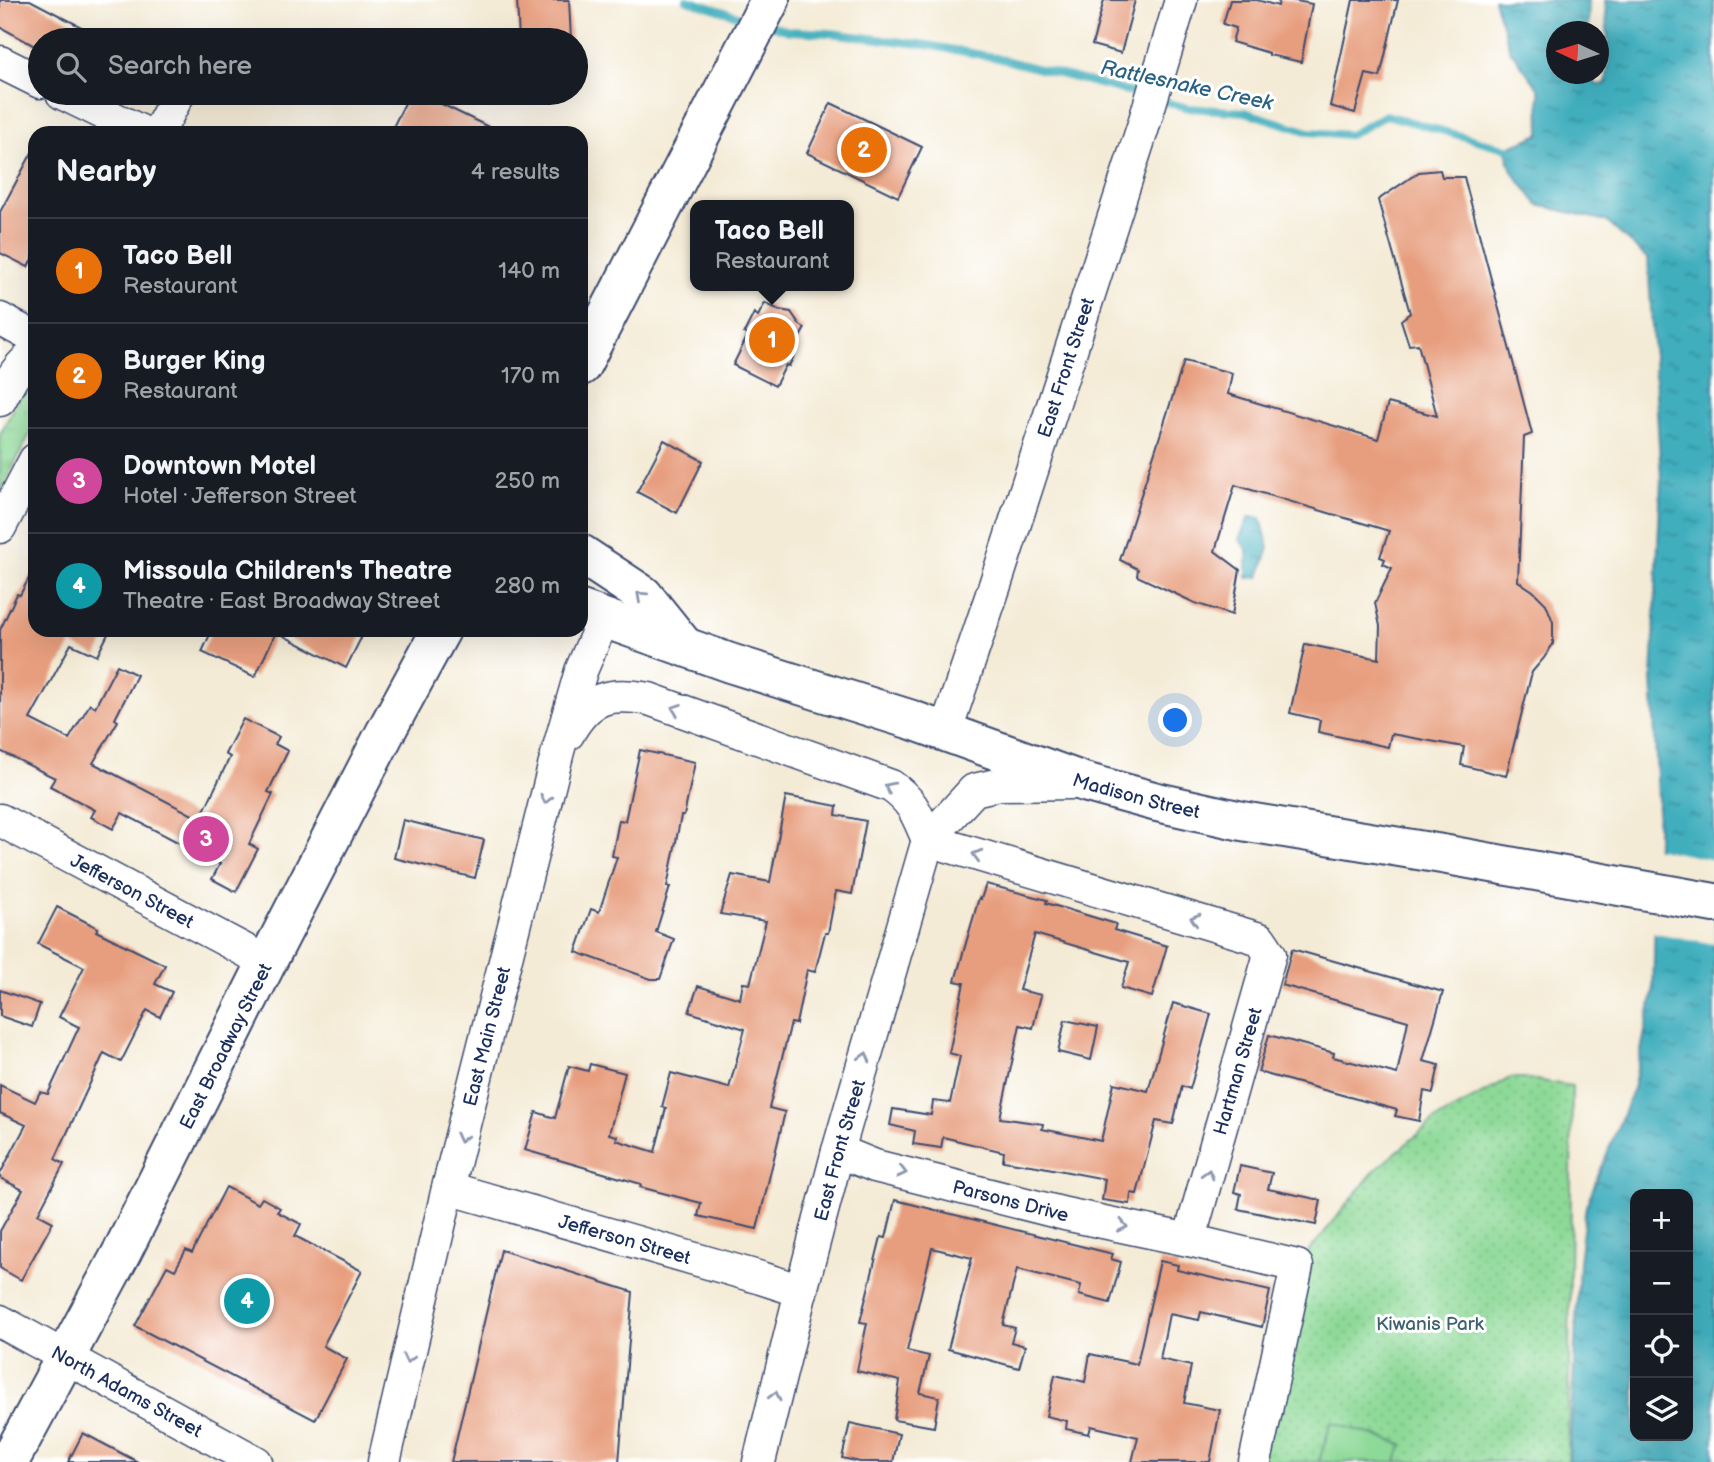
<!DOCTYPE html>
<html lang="en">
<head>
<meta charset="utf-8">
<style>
	body { margin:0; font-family:"Balsamiq Sans",sans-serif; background:#242831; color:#f1f3f6 }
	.controls { position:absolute; right:21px; bottom:21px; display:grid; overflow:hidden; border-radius:14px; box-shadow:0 7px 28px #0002 }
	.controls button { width:63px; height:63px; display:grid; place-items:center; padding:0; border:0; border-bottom:2px solid #363941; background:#171b24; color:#f1f3f6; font:35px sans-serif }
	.compass { position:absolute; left:1546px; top:21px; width:63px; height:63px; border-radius:50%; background:#171b24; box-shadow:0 7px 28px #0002; rotate:274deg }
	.you { position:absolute; left:1176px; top:721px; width:24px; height:24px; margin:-18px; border:5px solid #fff; border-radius:50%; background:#1a73e8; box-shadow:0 0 0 10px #1a73e833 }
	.badge { display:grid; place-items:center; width:46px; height:46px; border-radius:50%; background:#db2777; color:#fff; font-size:23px; font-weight:700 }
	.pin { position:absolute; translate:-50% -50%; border:4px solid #fff; box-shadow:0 2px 7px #0006 }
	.popup { position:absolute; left:690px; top:200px; width:164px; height:91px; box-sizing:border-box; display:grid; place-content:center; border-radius:14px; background:#171b24; filter:drop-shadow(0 2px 5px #0005); font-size:23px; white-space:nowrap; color:#9ea1a6 }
	.popup b { font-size:26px; color:#f1f3f6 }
	.popup::after { content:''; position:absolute; left:50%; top:100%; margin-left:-14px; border:14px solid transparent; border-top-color:#171b24 }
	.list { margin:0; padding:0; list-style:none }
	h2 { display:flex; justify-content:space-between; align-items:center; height:91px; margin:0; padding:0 28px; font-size:30px }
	h2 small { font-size:23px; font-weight:400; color:#9ea1a6 }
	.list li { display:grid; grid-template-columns:46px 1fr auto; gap:21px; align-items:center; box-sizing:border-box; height:105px; padding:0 28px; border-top:2px solid #363941 }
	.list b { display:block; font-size:26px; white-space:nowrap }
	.list p { margin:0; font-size:23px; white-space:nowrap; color:#9ea1a6 }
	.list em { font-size:23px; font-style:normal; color:#9ea1a6 }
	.icon { flex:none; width:38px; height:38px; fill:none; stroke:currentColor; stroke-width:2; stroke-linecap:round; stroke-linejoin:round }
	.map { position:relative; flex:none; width:1714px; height:1462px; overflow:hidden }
	.search { position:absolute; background:#171b24; box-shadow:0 7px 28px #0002; left:28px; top:28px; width:560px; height:77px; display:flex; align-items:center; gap:18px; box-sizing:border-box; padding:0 24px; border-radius:38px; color:#9ea1a6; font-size:26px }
	.panel { position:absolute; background:#171b24; box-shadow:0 7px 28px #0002; left:28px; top:126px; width:560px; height:511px; border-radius:21px }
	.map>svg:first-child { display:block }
	.grass { fill:url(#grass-tufts); stroke:#54847a; stroke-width:2 }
	.park { fill:url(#park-dots); stroke:#54847a; stroke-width:2 }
	.pitch { fill:#8dd997; stroke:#54847a; stroke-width:2 }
	.water { fill:url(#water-ripples); stroke:#2d6e8e; stroke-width:2; fill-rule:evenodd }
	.pier { fill:#f4ebd6 }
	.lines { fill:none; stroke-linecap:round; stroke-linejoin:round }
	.stream { stroke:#3faebd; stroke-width:8 }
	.building { fill:#e79e7e }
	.minor-casing { stroke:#3c4b70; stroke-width:35 }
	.major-casing { stroke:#3c4b70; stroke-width:42 }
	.highway-casing { stroke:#3c4b70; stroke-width:42 }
	.minor { stroke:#fff; stroke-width:32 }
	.major { stroke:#fff; stroke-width:38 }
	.highway { stroke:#fff; stroke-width:38 }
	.oneway { stroke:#8d97ae }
	.labels { text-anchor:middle; stroke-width:6; stroke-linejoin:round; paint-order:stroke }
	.street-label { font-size:19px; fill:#1b2f5e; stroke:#fff }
	.park-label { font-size:19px; fill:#3d626f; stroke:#fff }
	.water-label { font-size:21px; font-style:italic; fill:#296284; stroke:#fff }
</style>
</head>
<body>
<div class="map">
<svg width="1714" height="1462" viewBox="0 0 1714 1462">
	<defs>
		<pattern id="grass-tufts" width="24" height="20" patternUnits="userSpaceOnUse" patternTransform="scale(1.75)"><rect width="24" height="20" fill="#8dd997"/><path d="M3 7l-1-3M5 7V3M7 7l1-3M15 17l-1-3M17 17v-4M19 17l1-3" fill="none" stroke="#79bb85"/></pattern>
		<pattern id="park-dots" width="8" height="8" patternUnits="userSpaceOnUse" patternTransform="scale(1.75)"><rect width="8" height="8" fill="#8dd997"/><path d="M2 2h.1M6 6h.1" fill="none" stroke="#79bb85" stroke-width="1.8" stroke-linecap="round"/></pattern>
		<pattern id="water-ripples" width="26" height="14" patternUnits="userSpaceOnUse" patternTransform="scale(1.75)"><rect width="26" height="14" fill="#3faebd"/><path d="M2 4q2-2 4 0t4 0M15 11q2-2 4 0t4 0" fill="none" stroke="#348e9d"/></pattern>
	</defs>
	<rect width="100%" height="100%" fill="#fff"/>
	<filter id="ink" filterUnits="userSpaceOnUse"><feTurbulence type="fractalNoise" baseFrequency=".0143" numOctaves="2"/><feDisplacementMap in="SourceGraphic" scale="14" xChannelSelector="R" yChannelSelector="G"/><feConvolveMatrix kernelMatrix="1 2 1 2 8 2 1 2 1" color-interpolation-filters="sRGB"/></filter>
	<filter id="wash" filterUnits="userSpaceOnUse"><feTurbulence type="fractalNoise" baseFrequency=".00686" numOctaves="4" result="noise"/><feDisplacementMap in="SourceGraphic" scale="28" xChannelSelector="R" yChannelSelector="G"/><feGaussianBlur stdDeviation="1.57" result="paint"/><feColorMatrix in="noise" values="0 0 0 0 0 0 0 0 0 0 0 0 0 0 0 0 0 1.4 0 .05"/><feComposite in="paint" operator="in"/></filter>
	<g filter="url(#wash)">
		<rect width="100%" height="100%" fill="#f4ebd6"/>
		<!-- grass -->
		<polygon class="grass" points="29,383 35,383 35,424 0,492 0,434 25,387"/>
		<!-- park -->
		<polygon class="park" points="1510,1078 1523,1078 1572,1086 1568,1462 1255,1462 1297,1266 1375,1170 1435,1120"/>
		<!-- pitch -->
		<polygon class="pitch" points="1331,1422 1402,1444 1396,1462 1319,1462"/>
		<!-- water -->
		<g class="water">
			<path d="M1494 0H1589L1588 31 1556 32V74H1589L1597 85 1606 84 1609 59 1605 0H1714V1462H1569L1579 1262 1586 1206 1633 1089 1653 993 1658 798 1652 678 1661 479 1648 259 1606 221 1538 205 1512 171 1505 148 1540 134 1539 89 1510 50ZM1635 1194H1688V1436H1635Z"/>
			<polygon points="1249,517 1261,518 1269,548 1259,577 1247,578 1247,550 1239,539"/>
		</g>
		<!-- pier -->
		<polygon class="pier" points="1653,848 1714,860 1714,944 1651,932"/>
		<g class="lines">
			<!-- stream -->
			<g class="stream">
				<polyline points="687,0 748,19"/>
				<polyline points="770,25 789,31 830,33 927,45 993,57 1145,96"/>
				<polyline points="1158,100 1188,108 1245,112 1309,132 1350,135 1386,115 1515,151"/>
			</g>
		</g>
		<g id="blocks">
			<!-- building -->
			<g class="building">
				<polygon points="0,0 30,0 106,40 40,40 40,49 0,27"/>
				<polygon points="517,0 569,0 571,40 519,40"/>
				<polygon points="1104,0 1135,0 1121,53 1092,45"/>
				<polygon points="1230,0 1257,0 1278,6 1279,0 1291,0 1312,4 1301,62 1269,55 1269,53 1232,42 1236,28 1223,24"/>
				<polygon points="1353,0 1398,0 1380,77 1366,74 1355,113 1330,106"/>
				<polygon points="410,93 419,93 501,133 390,133"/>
				<polygon points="831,103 922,147 898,197 807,153"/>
				<polygon points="35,147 35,253 28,267 0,253 0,212"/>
				<polygon points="1440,170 1442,177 1464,177 1532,434 1524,437 1518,581 1533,591 1546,604 1553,622 1553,644 1544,658 1532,672 1506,776 1461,765 1464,747 1391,734 1388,747 1318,732 1320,720 1290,713 1305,644 1379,659 1380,626 1375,603 1392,568 1383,564 1385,559 1380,557 1389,531 1235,485 1215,551 1240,570 1232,615 1195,603 1137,576 1138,569 1120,560 1184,361 1232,373 1228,394 1378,439 1388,403 1437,416 1418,344 1409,345 1401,320 1410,313 1378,200 1419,172"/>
				<polygon points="765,303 779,310 791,312 800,325 805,328 795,346 798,347 789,366 786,365 775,386 733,365 748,335 744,333 754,313 758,316"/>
				<polygon points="664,440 703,461 677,513 637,492"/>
				<polygon points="35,567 35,630 110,630 97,656 71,644 30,719 69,739 90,704 95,707 117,665 137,675 115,719 118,721 93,763 200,819 230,757 225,754 243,719 279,737 275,744 288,751 268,792 273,794 249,844 258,849 236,892 212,879 220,864 122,813 113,829 91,817 95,810 50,786 55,778 0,751 0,630 17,594 20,595"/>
				<polygon points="212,630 349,630 362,636 346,668 276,632 255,677 202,652"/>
				<polygon points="640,750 695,762 684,816 681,816 667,887 670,887 656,932 674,939 660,979 651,979 576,952 591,909 599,912 617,857 612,856 619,820 625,821"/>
				<polygon points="786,796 837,806 836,815 866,821 852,894 836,891 828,933 825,933 815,972 807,970 796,1024 791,1023 769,1108 785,1112 757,1229 698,1216 701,1203 640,1187 641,1184 525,1150 536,1112 555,1118 569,1066 588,1071 590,1064 625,1073 609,1134 617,1136 616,1140 655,1152 666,1108 662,1107 671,1073 729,1088 745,1029 689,1012 698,986 740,999 743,983 750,984 766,921 720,914 732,875 770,882"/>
				<polygon points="403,820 484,840 475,878 394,858"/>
				<polygon points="986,884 1047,900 1046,903 1116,924 1114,930 1167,946 1152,997 1121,988 1129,962 1035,934 1019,990 1041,995 1033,1028 1020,1025 1000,1118 1043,1124 1042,1129 1101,1141 1114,1083 1148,1091 1173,1003 1211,1014 1190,1089 1182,1086 1173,1124 1156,1121 1137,1194 1131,1193 1130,1204 1102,1200 1105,1179 1037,1166 1003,1161 1004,1152 943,1137 941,1148 913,1144 915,1131 890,1125 893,1109 931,1115 933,1101 950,1103 960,1056 949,1053 964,983 955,981 979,898 981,899"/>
				<polygon points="57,907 98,928 96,931 165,965 155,984 172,992 160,1017 147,1010 121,1062 104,1053 55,1159 64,1164 38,1214 53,1222 21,1280 0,1268 0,1231 23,1190 0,1178 0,1174 26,1125 0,1113 0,1085 35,1102 40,1092 48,1094 79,1027 59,1017 84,967 38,944"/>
				<polygon points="1292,949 1443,992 1423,1061 1439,1065 1433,1093 1424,1091 1419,1121 1395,1116 1397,1110 1258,1072 1269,1035 1334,1053 1333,1057 1397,1074 1408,1021 1282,985"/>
				<polygon points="0,990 40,1004 32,1027 0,1016"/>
				<polygon points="1065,1020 1098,1027 1091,1060 1058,1052"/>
				<polygon points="1240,1166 1272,1173 1268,1189 1321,1200 1316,1225 1238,1209 1241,1194 1234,1192"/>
				<polygon points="226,1187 258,1204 262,1198 280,1208 277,1212 301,1224 295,1236 362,1271 323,1346 347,1359 315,1420 135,1326 167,1266 175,1270 186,1250 192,1253"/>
				<polygon points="895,1200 1113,1254 1111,1259 1121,1262 1110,1303 1079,1295 1081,1285 1017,1269 1003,1325 1015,1328 1011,1342 1025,1346 1019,1368 948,1349 972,1258 932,1248 907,1351 929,1356 920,1393 939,1397 934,1427 894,1420 900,1381 857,1371 867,1323 860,1322 881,1237 886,1238"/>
				<polygon points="501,1250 633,1292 619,1462 451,1462"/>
				<polygon points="1160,1261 1178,1265 1177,1270 1270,1291 1262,1327 1201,1312 1199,1320 1169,1314 1160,1359 1191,1366 1184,1403 1220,1410 1210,1462 1132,1462 1138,1437 1091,1426 1089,1434 1066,1429 1067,1421 1046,1416 1055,1375 1085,1382 1090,1354 1137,1364"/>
				<polygon points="850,1423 899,1434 893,1462 860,1462 842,1458"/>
				<polygon points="83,1433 138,1462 68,1462"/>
			</g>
		</g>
	</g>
	<g filter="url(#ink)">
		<use href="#blocks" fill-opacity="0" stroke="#3c4b70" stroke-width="2"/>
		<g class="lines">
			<defs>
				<g id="minor">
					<polyline points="0,62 40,82"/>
					<polyline points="62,93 144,133"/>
					<polyline points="158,133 179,93"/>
					<polyline points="0,319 35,338"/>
					<path d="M0 400C9 383 18 364 35 354"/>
					<polyline points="0,527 35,460"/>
					<path id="s1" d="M945 733 995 585 1143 127 1181 0"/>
					<path d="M568 734C589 696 609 692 649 699L891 786C914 802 917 815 928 840"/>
					<path id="s2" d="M0 820 267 962"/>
					<polyline points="928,840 1260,939 1270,954 1189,1240"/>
					<path id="s3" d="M838 1151 875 1166 1065 1214 1189 1240 1297 1266 1255 1462"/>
					<path id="s4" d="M448 1188 761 1278 801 1291"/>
					<path id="s5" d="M0 1321 256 1462"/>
					<path id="s6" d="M384 1462 448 1188 558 751 581 671 604 617"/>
					<path id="s7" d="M759 1462 801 1291 838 1151 928 840 974 790 1000 784 1072 783"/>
				</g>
				<g id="major">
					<path id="s8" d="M9 1462 122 1252 267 962 385 733 441 630"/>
				</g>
				<g id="highway">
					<polyline points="581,366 770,0"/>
					<polyline points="581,554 643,595 684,646"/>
					<path id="s9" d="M581 610 730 663 912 720 1084 782 1157 802 1242 821 1442 854 1714 903"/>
				</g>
			</defs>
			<!-- minor casing -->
			<use href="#minor" class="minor-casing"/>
			<!-- major casing -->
			<use href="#major" class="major-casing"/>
			<!-- highway casing -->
			<use href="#highway" class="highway-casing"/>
			<!-- minor -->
			<use href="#minor" class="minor"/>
			<!-- major -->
			<use href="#major" class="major"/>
			<!-- highway -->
			<use href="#highway" class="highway"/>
		</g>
		<!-- one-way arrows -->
		<defs><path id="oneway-chevron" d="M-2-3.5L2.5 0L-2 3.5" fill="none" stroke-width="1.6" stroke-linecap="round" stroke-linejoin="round" transform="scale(1.75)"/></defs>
		<g class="oneway">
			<use href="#oneway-chevron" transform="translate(641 596) rotate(-138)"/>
			<use href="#oneway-chevron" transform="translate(676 709) rotate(-160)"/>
			<use href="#oneway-chevron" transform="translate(889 787) rotate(-153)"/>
			<use href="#oneway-chevron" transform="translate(546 799) rotate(104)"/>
			<use href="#oneway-chevron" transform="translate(977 855) rotate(-164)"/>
			<use href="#oneway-chevron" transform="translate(1195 919) rotate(-164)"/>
			<use href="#oneway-chevron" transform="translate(865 1057) rotate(-74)"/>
			<use href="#oneway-chevron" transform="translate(461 1138) rotate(104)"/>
			<use href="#oneway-chevron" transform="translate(902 1172) rotate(14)"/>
			<use href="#oneway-chevron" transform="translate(1208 1174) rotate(-74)"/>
			<use href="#oneway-chevron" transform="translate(1123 1226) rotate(12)"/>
			<use href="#oneway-chevron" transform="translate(408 1359) rotate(103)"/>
			<use href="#oneway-chevron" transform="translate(775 1396) rotate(-76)"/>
		</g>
	</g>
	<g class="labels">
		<!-- street labels -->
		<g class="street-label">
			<text dy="7" stroke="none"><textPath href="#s1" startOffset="385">East Front Street</textPath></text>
			<text dy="7" stroke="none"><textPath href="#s9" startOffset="586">Madison Street</textPath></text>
			<text dy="7" stroke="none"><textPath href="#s2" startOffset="150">Jefferson Street</textPath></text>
			<text dy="7" stroke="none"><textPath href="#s6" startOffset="438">East Main Street</textPath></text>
			<text dy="7" stroke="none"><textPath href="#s8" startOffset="469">East Broadway Street</textPath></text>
			<text transform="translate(1237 1071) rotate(-74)" y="7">Hartman Street</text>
			<text dy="7" stroke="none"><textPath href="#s7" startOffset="322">East Front Street</textPath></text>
			<text dy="7" stroke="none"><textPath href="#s3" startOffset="180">Parsons Drive</textPath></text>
			<text dy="7" stroke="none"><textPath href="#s4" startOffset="184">Jefferson Street</textPath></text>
			<text dy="7" stroke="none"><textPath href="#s5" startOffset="145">North Adams Street</textPath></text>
		</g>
		<!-- park labels -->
		<g class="park-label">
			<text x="1430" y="1330">Kiwanis Park</text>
		</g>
		<!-- water labels -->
		<g class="water-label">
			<text transform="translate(1187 85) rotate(12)" y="7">Rattlesnake Creek</text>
		</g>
	</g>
</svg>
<div class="controls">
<button>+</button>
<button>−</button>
<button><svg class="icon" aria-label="locate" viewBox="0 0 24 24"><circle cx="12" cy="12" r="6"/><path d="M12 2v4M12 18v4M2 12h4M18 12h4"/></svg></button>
<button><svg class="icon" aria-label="layers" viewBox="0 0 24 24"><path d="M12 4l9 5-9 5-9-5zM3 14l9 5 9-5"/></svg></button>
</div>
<svg class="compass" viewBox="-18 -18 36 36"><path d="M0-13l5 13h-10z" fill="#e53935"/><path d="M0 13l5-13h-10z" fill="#9ea1a6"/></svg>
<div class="you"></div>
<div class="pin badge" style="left:772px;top:340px;background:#e8710a">1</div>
<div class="popup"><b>Taco Bell</b>Restaurant</div>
<div class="pin badge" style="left:864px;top:150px;background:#e8710a">2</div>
<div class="pin badge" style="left:206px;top:839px;background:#d1479c">3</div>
<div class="pin badge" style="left:247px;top:1301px;background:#0f9aa8">4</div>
<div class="search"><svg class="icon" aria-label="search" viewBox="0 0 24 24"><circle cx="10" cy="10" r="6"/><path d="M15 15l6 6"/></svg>Search here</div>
<section class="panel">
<h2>Nearby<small>4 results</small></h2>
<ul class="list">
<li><span class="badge" style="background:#e8710a">1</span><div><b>Taco Bell</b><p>Restaurant</p></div><em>140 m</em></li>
<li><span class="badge" style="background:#e8710a">2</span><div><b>Burger King</b><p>Restaurant</p></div><em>170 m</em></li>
<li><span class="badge" style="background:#d1479c">3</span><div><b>Downtown Motel</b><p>Hotel · Jefferson Street</p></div><em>250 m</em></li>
<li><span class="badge" style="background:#0f9aa8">4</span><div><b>Missoula Children's Theatre</b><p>Theatre · East Broadway Street</p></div><em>280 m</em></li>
</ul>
</section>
</div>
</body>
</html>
